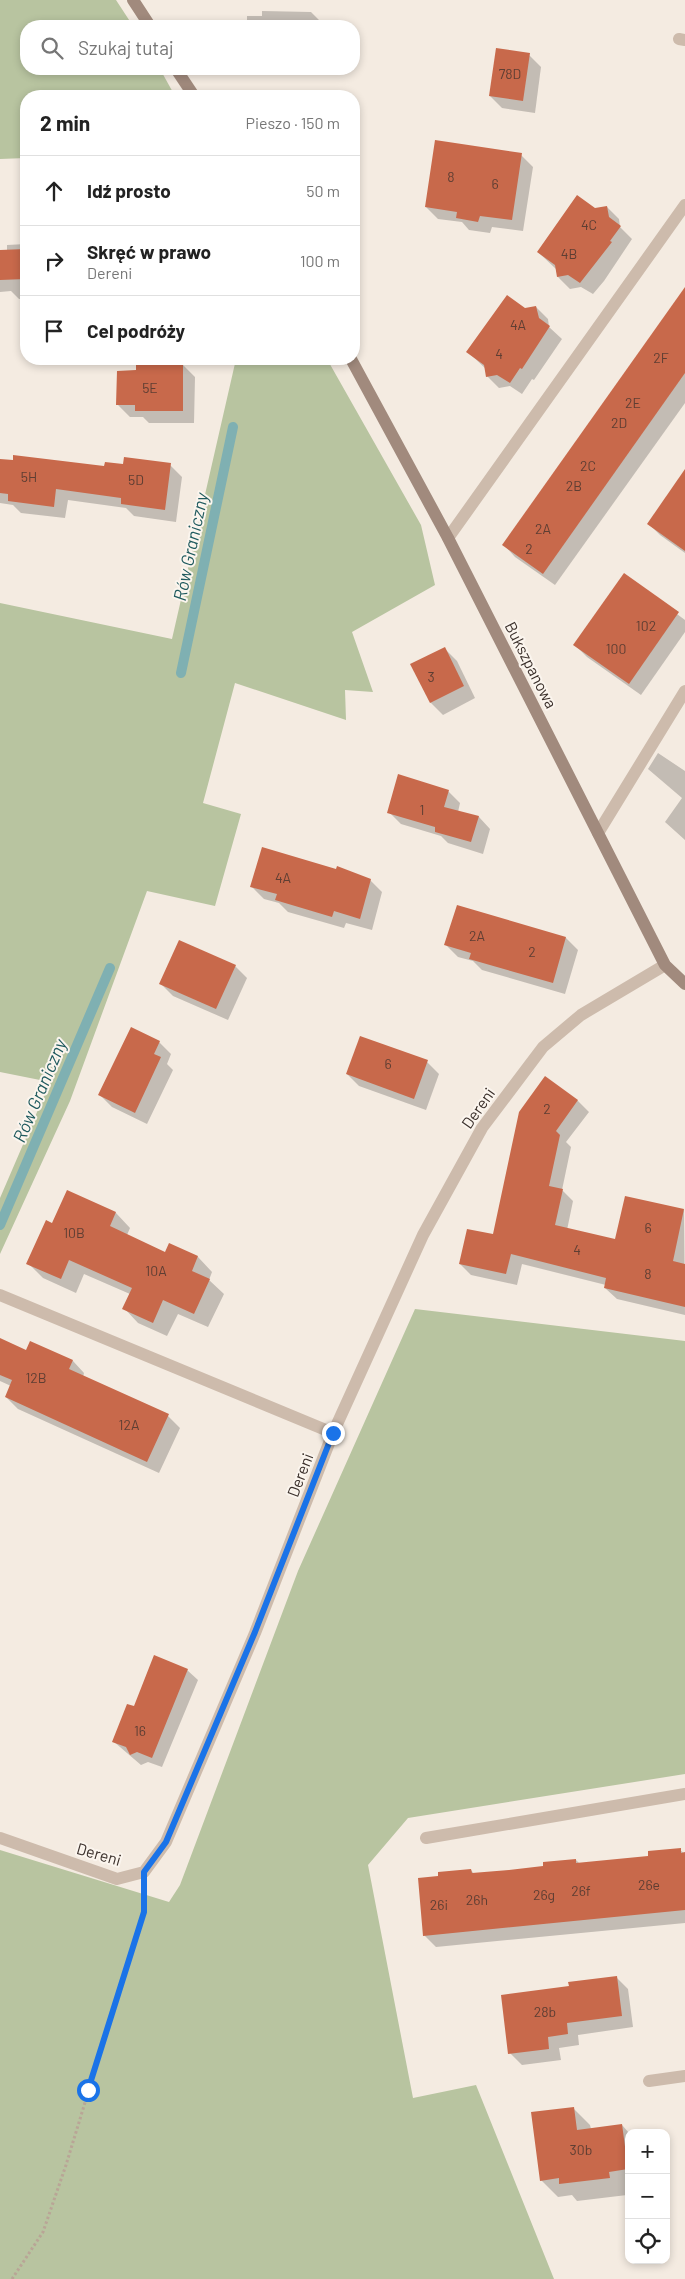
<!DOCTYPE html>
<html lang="pl">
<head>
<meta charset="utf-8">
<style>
	body { margin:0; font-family:Barlow,sans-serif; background:#f2f2f2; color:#222 }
	.controls { position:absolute; right:15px; bottom:15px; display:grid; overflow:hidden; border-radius:10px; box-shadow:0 2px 8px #0003 }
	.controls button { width:45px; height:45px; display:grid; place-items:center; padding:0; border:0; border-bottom:1px solid #e0e0e0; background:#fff; color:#222; font:25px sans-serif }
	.stop { position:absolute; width:15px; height:15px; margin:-11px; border:4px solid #1a73e8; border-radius:50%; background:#fff }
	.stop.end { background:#1a73e8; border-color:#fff; box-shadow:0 1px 5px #0008 }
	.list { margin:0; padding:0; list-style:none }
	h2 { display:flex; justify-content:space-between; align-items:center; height:65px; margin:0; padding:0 20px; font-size:21px }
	h2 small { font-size:16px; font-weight:400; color:#767676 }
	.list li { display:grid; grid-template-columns:32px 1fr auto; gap:15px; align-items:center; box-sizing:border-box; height:70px; padding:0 20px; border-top:1px solid #e0e0e0 }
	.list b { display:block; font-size:19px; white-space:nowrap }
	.list p { margin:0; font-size:16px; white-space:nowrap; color:#767676 }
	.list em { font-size:16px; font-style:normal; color:#767676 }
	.icon { flex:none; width:28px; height:28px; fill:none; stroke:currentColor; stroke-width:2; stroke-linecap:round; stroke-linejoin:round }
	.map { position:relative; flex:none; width:685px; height:2279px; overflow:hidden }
	.search { position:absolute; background:#fff; box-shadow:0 2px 8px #0003; left:20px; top:20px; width:340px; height:55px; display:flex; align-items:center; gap:12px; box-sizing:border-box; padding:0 18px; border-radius:20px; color:#767676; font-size:19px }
	.panel { position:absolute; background:#fff; box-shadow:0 2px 8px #0003; left:20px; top:90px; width:340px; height:275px; border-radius:20px }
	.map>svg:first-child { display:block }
	.green { fill:#b8c4a0 }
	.shadow { fill:#0003 }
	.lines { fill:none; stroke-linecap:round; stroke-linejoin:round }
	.stream { stroke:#7fb0b2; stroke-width:10 }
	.building { fill:#c8694b }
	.path { stroke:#b9a596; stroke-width:3; stroke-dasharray:2.5 2.5; stroke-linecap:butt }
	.lane { stroke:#cdbbac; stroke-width:12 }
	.street { stroke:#cdbbac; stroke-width:12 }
	.secondary { stroke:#a18a7d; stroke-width:12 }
	.route { stroke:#1a73e8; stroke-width:6 }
	.labels { text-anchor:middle; stroke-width:4; stroke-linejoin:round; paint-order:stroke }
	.number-label { font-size:14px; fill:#5e3e33 }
	.street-label { font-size:16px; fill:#3b302b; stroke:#fbf5ee }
	.water-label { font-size:18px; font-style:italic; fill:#1f5a5e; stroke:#fbf5ee }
</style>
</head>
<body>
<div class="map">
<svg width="685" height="2279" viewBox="0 0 685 2279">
	<rect width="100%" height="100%" fill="#f4ebe1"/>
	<!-- green -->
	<g class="green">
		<polygon points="0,0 116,0 133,26 26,26 26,69 160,69 175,96 26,96 26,158 0,159"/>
		<polygon points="236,359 327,359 421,525 435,585 352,632 373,692 345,690 346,720 235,683 203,803 241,814 215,906 147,891 70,1101 0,1254 0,1198 50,1082 0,1072 0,603 172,639"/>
		<polygon points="415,1309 685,1341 685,1774 408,1818 368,1865 413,2098 476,2085 554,2279 0,2279 0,1850 169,1902 180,1885 298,1571"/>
	</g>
	<!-- shadow -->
	<g class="shadow">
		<polygon points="262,11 311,12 322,23 322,26 247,26 247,16 262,16"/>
		<polygon points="529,55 541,67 535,113 502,108 490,96"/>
		<polygon points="521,155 533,167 523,231 492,227 490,233 469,230 462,222 438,219 426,207"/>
		<polygon points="607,207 619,219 620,227 632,239 604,281 593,294 581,287 570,289 558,277 556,269 538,252 595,209"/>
		<polygon points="26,244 26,299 19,299 11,291 0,292 0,251 7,251 7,245"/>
		<polygon points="685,290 685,403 555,585 515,557 504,545"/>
		<polygon points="536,307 548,319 549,327 562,339 534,380 532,379 522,394 510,386 499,388 487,376 486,369 468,352 525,309"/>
		<polygon points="183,365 195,377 194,423 149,423 143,417 130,417 118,405"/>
		<polygon points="0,460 105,467 170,465 182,477 176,522 134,516 126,508 68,500 65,518 21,513 13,505 0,503"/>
		<polygon points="685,472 685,553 660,535 649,524"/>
		<polygon points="624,575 685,620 685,632 641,695 587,657 575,645"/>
		<polygon points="445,649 457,661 475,698 443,715 431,703 412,664"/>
		<polygon points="658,753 685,771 685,840 665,822 682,798 648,769"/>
		<polygon points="448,791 460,803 458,812 479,817 490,829 483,854 448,843 441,836 401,824 389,812"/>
		<polygon points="370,880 382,892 372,930 346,923 344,928 288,912 279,903 264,899 252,887"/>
		<polygon points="566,938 578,950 565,994 482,970 473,961 458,957 446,945"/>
		<polygon points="235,966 247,978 228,1020 173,996 161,984"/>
		<polygon points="159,1042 171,1054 167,1064 173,1070 147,1124 112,1107 100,1095"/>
		<polygon points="427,1062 439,1074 426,1110 359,1086 347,1074"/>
		<polygon points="545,1078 578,1101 589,1112 566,1142 571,1147 562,1190 573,1201 567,1230 616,1241 684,1210 685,1315 617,1299 605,1288 606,1285 522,1264 517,1285 471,1275 460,1264 494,1236"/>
		<polygon points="68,1192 116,1213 130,1228 127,1235 166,1253 170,1245 198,1257 212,1272 209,1280 224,1294 208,1327 178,1314 167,1336 138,1323 124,1308 130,1294 84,1274 76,1293 43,1278 28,1263 53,1225"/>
		<polygon points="0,1339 27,1352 73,1361 84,1373 83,1377 168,1416 180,1428 159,1473 18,1409 6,1397 11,1386 0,1381"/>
		<polygon points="187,1670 198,1680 162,1767 148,1762 141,1765 113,1741 134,1708"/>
		<polygon points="680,1850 685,1854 685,1923 436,1947 424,1935 440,1877 471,1870 474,1874 545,1867 576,1860 580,1864 650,1857"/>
		<polygon points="616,1977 628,1989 633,2027 578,2035 579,2045 559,2048 561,2060 522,2065 510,2053 570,1988"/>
		<polygon points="573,2108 590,2125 591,2129 622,2125 629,2133 627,2195 577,2201 572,2195 558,2197 541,2180"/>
	</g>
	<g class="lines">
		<!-- stream -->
		<g class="stream">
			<polyline points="181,673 233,427"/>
			<polyline points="0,1225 110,968"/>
		</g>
	</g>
	<!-- building -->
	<g class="building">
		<polygon points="496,48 530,53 523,101 489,96"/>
		<polygon points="435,140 522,153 512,220 480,216 478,222 456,218 457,212 425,207"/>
		<polygon points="577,195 595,208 607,206 609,217 621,226 610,241 612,242 580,283 568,275 557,277 555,265 537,252"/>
		<polygon points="26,249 26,279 0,280 0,250"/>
		<polygon points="685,287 685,373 543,574 502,545"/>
		<polygon points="507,295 525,308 536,306 539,318 550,326 522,369 520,368 510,383 497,375 486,377 484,365 466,352"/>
		<polygon points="136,364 183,364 183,411 135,411 135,405 116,405 117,371 136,370"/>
		<polygon points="13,455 104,466 105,462 123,464 124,457 171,463 165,510 121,504 121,498 56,489 54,507 8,501 8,494 0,493 0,459 13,460"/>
		<polygon points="685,469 685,551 647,524"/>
		<polygon points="624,573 679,612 629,684 573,645"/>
		<polygon points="445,647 464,686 430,703 410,664"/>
		<polygon points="398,774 449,790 444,807 479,816 471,842 435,832 435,827 387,813"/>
		<polygon points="262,847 336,869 337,866 371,879 360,919 334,911 332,917 275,900 277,894 250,887"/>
		<polygon points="457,905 566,937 553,983 469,959 471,953 444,945"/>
		<polygon points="179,940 236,965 216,1009 159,984"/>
		<polygon points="131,1027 160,1041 154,1054 161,1057 135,1113 98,1095"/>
		<polygon points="360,1036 428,1060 414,1099 346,1074"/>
		<polygon points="545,1076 578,1100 556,1131 560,1135 549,1186 563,1189 555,1225 615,1239 625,1196 684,1209 673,1261 685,1264 685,1307 604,1288 606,1278 511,1254 506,1274 459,1264 467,1229 493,1234 519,1112"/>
		<polygon points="67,1190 116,1212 110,1226 165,1252 169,1243 198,1256 192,1271 210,1279 194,1314 163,1300 153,1323 122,1309 132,1288 69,1260 61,1279 26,1264 46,1220 52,1223"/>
		<polygon points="0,1338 26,1350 30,1341 73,1360 69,1369 169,1414 147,1462 5,1397 12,1380 0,1375"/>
		<polygon points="154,1655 188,1669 152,1758 137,1752 130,1755 126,1747 112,1742 127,1704 134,1706"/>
		<polygon points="681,1848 681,1853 685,1852 685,1910 423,1936 418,1878 438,1876 438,1872 471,1869 472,1873 509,1870 543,1866 543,1862 576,1859 576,1863 648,1856 648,1851"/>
		<polygon points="617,1976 622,2016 567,2023 568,2034 548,2037 549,2049 508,2054 501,1995 569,1986 568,1982"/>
		<polygon points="574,2107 577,2130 622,2124 628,2169 609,2172 610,2178 559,2184 559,2178 540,2181 531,2112"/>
	</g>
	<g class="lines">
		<!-- path -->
		<polyline class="path" points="12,2279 43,2232 66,2165 143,1912 144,1895"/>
		<!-- lane -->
		<g class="lane">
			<polyline points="679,39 685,40"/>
			<polyline points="0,1295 333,1433"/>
			<polyline points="426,1838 685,1794"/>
			<polyline points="649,2081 685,2076"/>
		</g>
		<!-- street -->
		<g class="street">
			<polyline points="448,538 685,205"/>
			<polyline points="598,833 685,691"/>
			<polyline points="0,1838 117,1879 144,1872 166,1842 255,1633 333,1433 423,1235 482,1128 543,1047 581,1015 665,965"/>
		</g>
		<!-- secondary -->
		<g class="secondary">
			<polyline points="133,0 150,26"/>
			<polyline points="176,69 194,96"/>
			<polyline points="351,359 448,538 665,965 685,984"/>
		</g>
	</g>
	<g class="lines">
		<!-- route -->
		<polyline class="route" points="88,2090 144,1912 144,1872 166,1842 255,1632 333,1433"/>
	</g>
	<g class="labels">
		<!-- number labels -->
		<g class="number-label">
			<text x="510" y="79">78D</text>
			<text x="451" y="182">8</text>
			<text x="495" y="189">6</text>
			<text x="589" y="230">4C</text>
			<text x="569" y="259">4B</text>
			<text x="518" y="330">4A</text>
			<text x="499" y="359">4</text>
			<text x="661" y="363">2F</text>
			<text x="150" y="393">5E</text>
			<text x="633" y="408">2E</text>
			<text x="619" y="428">2D</text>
			<text x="588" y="471">2C</text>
			<text x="29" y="482">5H</text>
			<text x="136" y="485">5D</text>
			<text x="574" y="491">2B</text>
			<text x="543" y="534">2A</text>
			<text x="529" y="554">2</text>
			<text x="646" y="631">102</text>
			<text x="616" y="654">100</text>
			<text x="431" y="682">3</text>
			<text x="422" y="815">1</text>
			<text x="283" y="883">4A</text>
			<text x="477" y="941">2A</text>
			<text x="532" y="957">2</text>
			<text x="388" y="1069">6</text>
			<text x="547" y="1114">2</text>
			<text x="648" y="1233">6</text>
			<text x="74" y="1238">10B</text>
			<text x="577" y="1255">4</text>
			<text x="156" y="1276">10A</text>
			<text x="648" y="1279">8</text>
			<text x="36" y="1383">12B</text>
			<text x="129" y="1430">12A</text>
			<text x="140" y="1736">16</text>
			<text x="649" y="1890">26e</text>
			<text x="581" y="1896">26f</text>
			<text x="544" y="1900">26g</text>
			<text x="477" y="1905">26h</text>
			<text x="439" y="1910">26i</text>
			<text x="545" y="2017">28b</text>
			<text x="581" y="2155">30b</text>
		</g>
		<!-- street labels -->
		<g class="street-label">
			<text transform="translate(531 665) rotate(63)" y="6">Bukszpanowa</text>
			<text transform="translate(478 1108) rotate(-55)" y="6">Dereni</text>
			<text transform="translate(300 1475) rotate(-69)" y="6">Dereni</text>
			<text transform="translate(99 1854) rotate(16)" y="6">Dereni</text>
		</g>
		<!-- water labels -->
		<g class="water-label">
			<text transform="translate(191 547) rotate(-78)" y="6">Rów Graniczny</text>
			<text transform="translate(40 1091) rotate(-67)" y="6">Rów Graniczny</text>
		</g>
	</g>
</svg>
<div class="controls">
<button>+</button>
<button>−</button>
<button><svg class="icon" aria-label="locate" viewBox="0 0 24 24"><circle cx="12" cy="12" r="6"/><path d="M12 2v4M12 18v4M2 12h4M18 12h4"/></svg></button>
</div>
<div class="stop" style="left:88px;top:2090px"></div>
<div class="stop end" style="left:333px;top:1433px"></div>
<div class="search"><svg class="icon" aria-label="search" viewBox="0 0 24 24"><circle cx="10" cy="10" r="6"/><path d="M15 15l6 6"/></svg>Szukaj tutaj</div>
<section class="panel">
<h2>2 min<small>Pieszo · 150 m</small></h2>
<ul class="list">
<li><svg class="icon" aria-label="ahead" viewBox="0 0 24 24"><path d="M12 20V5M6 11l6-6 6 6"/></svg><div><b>Idź prosto</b></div><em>50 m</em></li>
<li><svg class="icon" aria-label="right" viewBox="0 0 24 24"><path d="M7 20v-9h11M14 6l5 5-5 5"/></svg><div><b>Skręć w prawo</b><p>Dereni</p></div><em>100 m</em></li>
<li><svg class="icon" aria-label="arrive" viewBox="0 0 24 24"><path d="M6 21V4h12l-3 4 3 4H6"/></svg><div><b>Cel podróży</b></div></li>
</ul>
</section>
</div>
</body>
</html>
